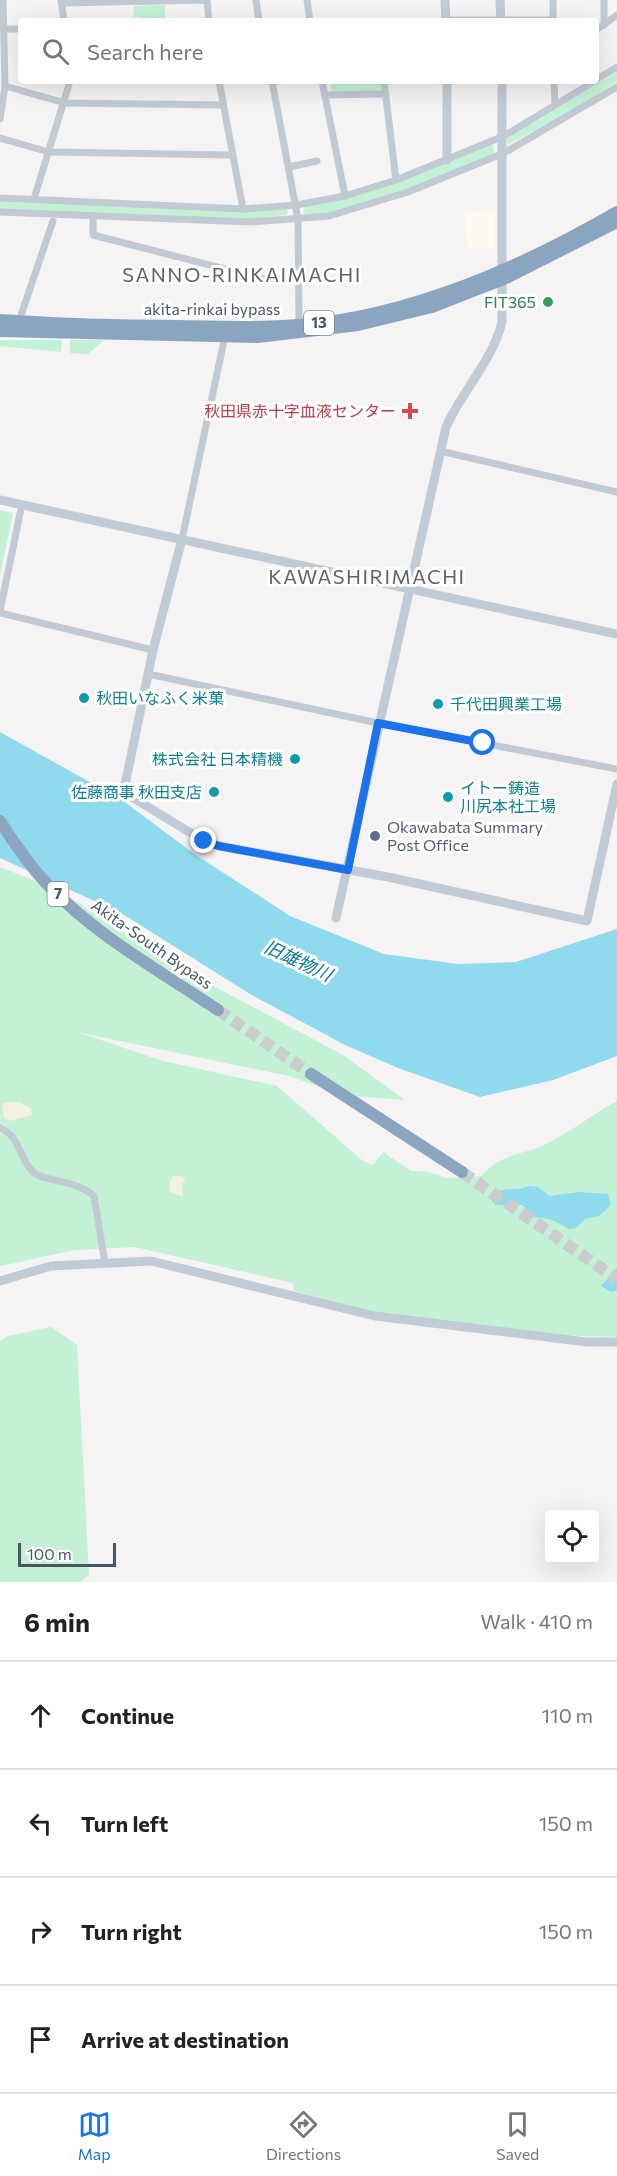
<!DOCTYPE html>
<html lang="en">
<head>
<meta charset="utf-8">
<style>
	body { margin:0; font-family:Commissioner,"Noto Sans JP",sans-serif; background:#f6f6f6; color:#222 }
	.controls { position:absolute; right:18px; bottom:18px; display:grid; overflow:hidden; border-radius:6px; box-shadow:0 6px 24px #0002 }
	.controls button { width:54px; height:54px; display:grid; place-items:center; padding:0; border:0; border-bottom:2px solid #e0e0e0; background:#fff; color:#222; font:30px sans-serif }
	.scale { position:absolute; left:18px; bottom:15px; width:98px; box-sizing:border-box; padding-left:6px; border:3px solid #4a5661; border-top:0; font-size:16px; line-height:21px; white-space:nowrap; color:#4a5661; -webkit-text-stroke:4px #fff; paint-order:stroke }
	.stop { position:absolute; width:18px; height:18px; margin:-14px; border:4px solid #1a73e8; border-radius:50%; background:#fff }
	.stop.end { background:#1a73e8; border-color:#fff; box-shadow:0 2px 6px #0008 }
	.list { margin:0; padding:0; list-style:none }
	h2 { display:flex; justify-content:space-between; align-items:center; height:78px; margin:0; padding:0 24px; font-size:26px }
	h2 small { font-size:20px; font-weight:400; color:#767676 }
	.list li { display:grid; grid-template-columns:39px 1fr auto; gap:18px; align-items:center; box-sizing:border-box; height:108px; padding:0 24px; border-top:2px solid #e0e0e0 }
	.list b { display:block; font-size:22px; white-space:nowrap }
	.list em { font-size:20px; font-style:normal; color:#767676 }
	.icon { flex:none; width:33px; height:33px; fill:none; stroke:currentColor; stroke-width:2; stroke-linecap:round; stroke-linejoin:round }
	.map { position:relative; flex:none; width:617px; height:1582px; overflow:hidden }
	.search { position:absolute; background:#fff; box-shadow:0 6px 24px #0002; left:18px; right:18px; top:18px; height:66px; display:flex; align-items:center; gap:15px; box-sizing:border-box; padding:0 21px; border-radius:6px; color:#767676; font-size:22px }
	.sheet { height:510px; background:#fff }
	nav { display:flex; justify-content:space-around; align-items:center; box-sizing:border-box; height:84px; border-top:2px solid #e0e0e0; background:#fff; font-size:16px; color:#767676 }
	nav a { display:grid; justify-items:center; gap:3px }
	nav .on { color:#1a73e8 }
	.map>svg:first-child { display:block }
	.commercial { fill:#fdf9ef }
	.green { fill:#c3f1d5 }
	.sand { fill:#f5f0e5 }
	.water { fill:#90daee }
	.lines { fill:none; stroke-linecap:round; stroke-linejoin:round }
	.highway-tunnel { stroke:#caccce; stroke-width:12; stroke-dasharray:12 6; stroke-linecap:butt }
	.street { stroke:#c1cad2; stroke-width:7 }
	.secondary { stroke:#c1cbd6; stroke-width:9 }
	.highway { stroke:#8ba5c1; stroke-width:12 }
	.route { stroke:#1a73e8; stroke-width:8 }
	.leisure-dot { fill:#2e9e5b; stroke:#fff; stroke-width:2 }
	.health-dot { fill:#e0444e; stroke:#fff; stroke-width:2 }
	.culture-dot { fill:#0f9aa8; stroke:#fff; stroke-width:2 }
	.service-dot { fill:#5c6f8a; stroke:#fff; stroke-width:2 }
	.labels { text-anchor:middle; stroke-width:6; stroke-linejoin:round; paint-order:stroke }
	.shield { fill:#fff; stroke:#808990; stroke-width:1.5 }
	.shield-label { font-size:15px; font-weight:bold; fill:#4a5661 }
	.leisure-label { font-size:16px; fill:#27864d; stroke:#fff; text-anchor:end }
	.street-label { font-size:16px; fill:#4a5661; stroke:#fff }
	.health-label { font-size:16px; fill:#be3a42; stroke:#fff; text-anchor:end }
	.culture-label { font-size:16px; fill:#0d838f; stroke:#fff; text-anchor:start }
	.service-label { font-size:16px; fill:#4e5e75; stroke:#fff; text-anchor:start }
	.water-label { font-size:18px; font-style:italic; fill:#0c7c9b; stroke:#fff }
	.quarter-label { font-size:20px; letter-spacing:1.5px; fill:#5f6368; stroke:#fff }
</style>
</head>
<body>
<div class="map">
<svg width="617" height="1582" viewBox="0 0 617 1582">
	<rect width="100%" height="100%" fill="#f5f3f3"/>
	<!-- commercial -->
	<polygon class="commercial" points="464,211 495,212 495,249 468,249"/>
	<!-- green -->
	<g class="green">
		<polygon points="165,5 165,21 139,21 139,17 133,18 134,6"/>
		<polygon points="617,72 617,82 611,86 564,115 507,145 506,140 511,136"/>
		<polygon points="330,81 381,81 381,90 375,94 332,93"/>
		<path d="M489 144 493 145 494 152 489 156C431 180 371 209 307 216L303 213 306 204 345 197Z"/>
		<polygon points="0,200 282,207 287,209 288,214 249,221 0,210"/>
		<polygon points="0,340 62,340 61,352 0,346"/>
		<polygon points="70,340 104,340 88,354 70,353"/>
		<polygon points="0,510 13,513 0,575"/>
		<path d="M0 867 56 889 204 981 343 1055 405 1100 343 1095 289 1076 77 1032 163 1061 277 1086 363 1161 373 1165 383 1152 411 1171 429 1172 446 1178 482 1176C499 1153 526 1155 548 1143 572 1131 593 1114 617 1101V1337L555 1335 379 1313 294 1291 293 1283 135 1247 75 1250 0 1266Z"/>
		<polygon points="51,1327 77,1345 89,1575 80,1582 0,1582 0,1341 8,1336"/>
	</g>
	<!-- sand -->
	<g class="sand">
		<polygon points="6,1102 20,1102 31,1109 32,1115 10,1121 4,1118 2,1105"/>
		<polygon points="174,1175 186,1178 182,1184 183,1195 181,1196 170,1192 170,1182"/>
	</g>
	<!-- water -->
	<g class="water">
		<polygon points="0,732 122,800 193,853 290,916 384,954 458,964 516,962 617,929 617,1056 553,1080 480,1097 398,1068 345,1045 250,994 121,913 0,858"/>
		<path d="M529 1186 538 1187 550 1196 579 1192 608 1194 611 1205 599 1216 585 1219 576 1228 569 1229 550 1219 535 1217 522 1205H495L492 1201 496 1191C508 1188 517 1191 529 1186Z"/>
		<polygon points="617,1268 617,1290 611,1292 601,1286"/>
	</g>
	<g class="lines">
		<!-- highway-tunnel -->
		<g class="highway-tunnel">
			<polyline points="218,1010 311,1074"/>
			<polyline points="462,1172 617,1279"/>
		</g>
		<!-- street -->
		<g class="street">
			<polyline points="61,0 64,21"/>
			<polyline points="256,0 259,21"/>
			<polyline points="307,0 310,21"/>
			<polyline points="553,0 553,21"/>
			<polyline points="62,3 207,0 209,21"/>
			<polyline points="446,20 553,20"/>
			<polyline points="604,25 604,0"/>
			<polyline points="0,29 21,29"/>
			<polyline points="596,30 617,15"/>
			<polyline points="596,80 617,67"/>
			<polyline points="219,81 243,209"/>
			<polyline points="272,81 298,219 299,325"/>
			<polyline points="322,81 345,196"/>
			<polyline points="384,81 396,180"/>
			<polyline points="554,81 555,105"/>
			<polyline points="5,86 65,103 223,105"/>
			<polyline points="325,95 384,94"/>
			<polyline points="0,119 5,86 3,0"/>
			<polyline points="0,138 49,152 231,155"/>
			<polyline points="289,167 317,161"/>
			<polyline points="0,198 243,209 296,205 345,196 396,180 504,136 595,81"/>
			<polyline points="34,199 70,81"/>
			<polyline points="0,212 250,222 329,216 408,192 504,153 617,87"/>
			<polyline points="93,216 93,235 264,279 298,277"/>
			<polyline points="19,321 53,221"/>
			<polyline points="440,451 617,492"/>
			<polyline points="182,539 225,336"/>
			<polyline points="0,611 22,504"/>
			<polyline points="0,613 153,650"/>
			<polyline points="148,674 378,723 617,769"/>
			<path d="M0 1128C20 1136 19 1158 33 1172 44 1182 75 1179 94 1196L105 1263"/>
		</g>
		<!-- secondary -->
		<g class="secondary">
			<polyline points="445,0 446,21"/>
			<polyline points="500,0 501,21"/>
			<polyline points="447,81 447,160"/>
			<polyline points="0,500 617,634"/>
			<polyline points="182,539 153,650 125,785 130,796 204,841 219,846 388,877 587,921 617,784"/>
			<path d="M336 918 446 427C462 391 493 360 502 322V81"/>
			<polyline points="0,1281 51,1266 151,1261 375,1316 587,1342 617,1342"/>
		</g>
		<!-- highway -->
		<g class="highway">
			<path d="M0 320C59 324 118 326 177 326 230 327 282 329 335 321 434 305 531 262 617 212"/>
			<polyline points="0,331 258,337 358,325 432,307 504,279 617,222"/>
			<path d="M0 821C14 843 29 865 47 884 95 935 160 971 218 1010"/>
			<polyline points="311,1074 462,1172"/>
		</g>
	</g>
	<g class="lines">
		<!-- route -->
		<polyline class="route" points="204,841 219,846 348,870 378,723 483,743"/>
	</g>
	<!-- markers -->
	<circle class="leisure-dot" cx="548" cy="302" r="6"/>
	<path class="health-dot" d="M407 402h6v6h6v6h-6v6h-6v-6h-6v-6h6z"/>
	<g class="culture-dot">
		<circle cx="84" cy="698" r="6"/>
		<circle cx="438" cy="704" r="6"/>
		<circle cx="295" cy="759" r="6"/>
		<circle cx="214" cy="792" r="6"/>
		<circle cx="448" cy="797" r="6"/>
	</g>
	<circle class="service-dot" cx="375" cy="836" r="6"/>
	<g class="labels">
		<!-- shield labels -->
		<g class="shield">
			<rect x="304" y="311" width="30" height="24" rx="4.5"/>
			<rect x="47.5" y="882" width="21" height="24" rx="4.5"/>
		</g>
		<g class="shield-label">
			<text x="319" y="328">13</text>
			<text x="58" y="899">7</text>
		</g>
		<!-- leisure labels -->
		<g class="leisure-label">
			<text x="536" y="308">FIT365</text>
		</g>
		<!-- street labels -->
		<g class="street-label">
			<text x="212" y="315">akita-rinkai bypass</text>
			<text transform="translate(152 944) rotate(35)" y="6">Akita-South Bypass</text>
		</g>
		<!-- health labels -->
		<g class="health-label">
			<text x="396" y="417">秋田県赤十字血液センター</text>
		</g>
		<!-- culture labels -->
		<g class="culture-label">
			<text x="96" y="704">秋田いなふく米菓</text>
			<text x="450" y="710">千代田興業工場</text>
			<text x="283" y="765" text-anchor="end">株式会社 日本精機</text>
			<text x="460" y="794">イトー鋳造<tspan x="460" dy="18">川尻本社工場</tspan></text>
			<text x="202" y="798" text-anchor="end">佐藤商事 秋田支店</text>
		</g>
		<!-- service labels -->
		<g class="service-label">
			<text x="387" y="833">Okawabata Summary<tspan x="387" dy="18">Post Office</tspan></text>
		</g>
		<!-- water labels -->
		<g class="water-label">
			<text transform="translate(298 961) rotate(25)" y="6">旧雄物川</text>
		</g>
		<!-- quarter labels -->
		<g class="quarter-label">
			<text x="242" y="282">SANNO-RINKAIMACHI</text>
			<text x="367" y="584">KAWASHIRIMACHI</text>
		</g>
	</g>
</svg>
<div class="controls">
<button><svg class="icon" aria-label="locate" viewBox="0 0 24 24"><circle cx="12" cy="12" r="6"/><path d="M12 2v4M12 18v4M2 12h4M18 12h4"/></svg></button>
</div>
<div class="scale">100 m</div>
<div class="stop" style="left:483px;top:743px"></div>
<div class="stop end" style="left:204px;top:841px"></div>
<div class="search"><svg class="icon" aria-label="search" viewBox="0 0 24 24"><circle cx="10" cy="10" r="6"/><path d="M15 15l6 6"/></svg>Search here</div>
</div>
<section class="sheet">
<h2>6 min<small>Walk · 410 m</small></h2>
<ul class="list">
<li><svg class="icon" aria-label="ahead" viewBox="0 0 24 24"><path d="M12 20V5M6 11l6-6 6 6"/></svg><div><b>Continue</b></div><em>110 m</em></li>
<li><svg class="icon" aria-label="left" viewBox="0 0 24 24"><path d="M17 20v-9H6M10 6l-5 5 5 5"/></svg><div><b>Turn left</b></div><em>150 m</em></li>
<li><svg class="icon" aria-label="right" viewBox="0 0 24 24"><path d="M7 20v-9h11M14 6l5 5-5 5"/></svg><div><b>Turn right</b></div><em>150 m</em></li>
<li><svg class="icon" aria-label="arrive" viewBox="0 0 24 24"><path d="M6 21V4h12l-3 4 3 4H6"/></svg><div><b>Arrive at destination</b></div></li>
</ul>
</section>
<nav>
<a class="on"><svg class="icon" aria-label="map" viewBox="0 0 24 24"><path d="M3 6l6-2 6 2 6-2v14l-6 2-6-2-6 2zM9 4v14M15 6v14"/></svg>Map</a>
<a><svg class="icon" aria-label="directions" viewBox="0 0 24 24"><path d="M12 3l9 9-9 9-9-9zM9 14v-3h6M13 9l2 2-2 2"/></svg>Directions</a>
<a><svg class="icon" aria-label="saved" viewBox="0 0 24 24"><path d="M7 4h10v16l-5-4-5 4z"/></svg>Saved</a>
</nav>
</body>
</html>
